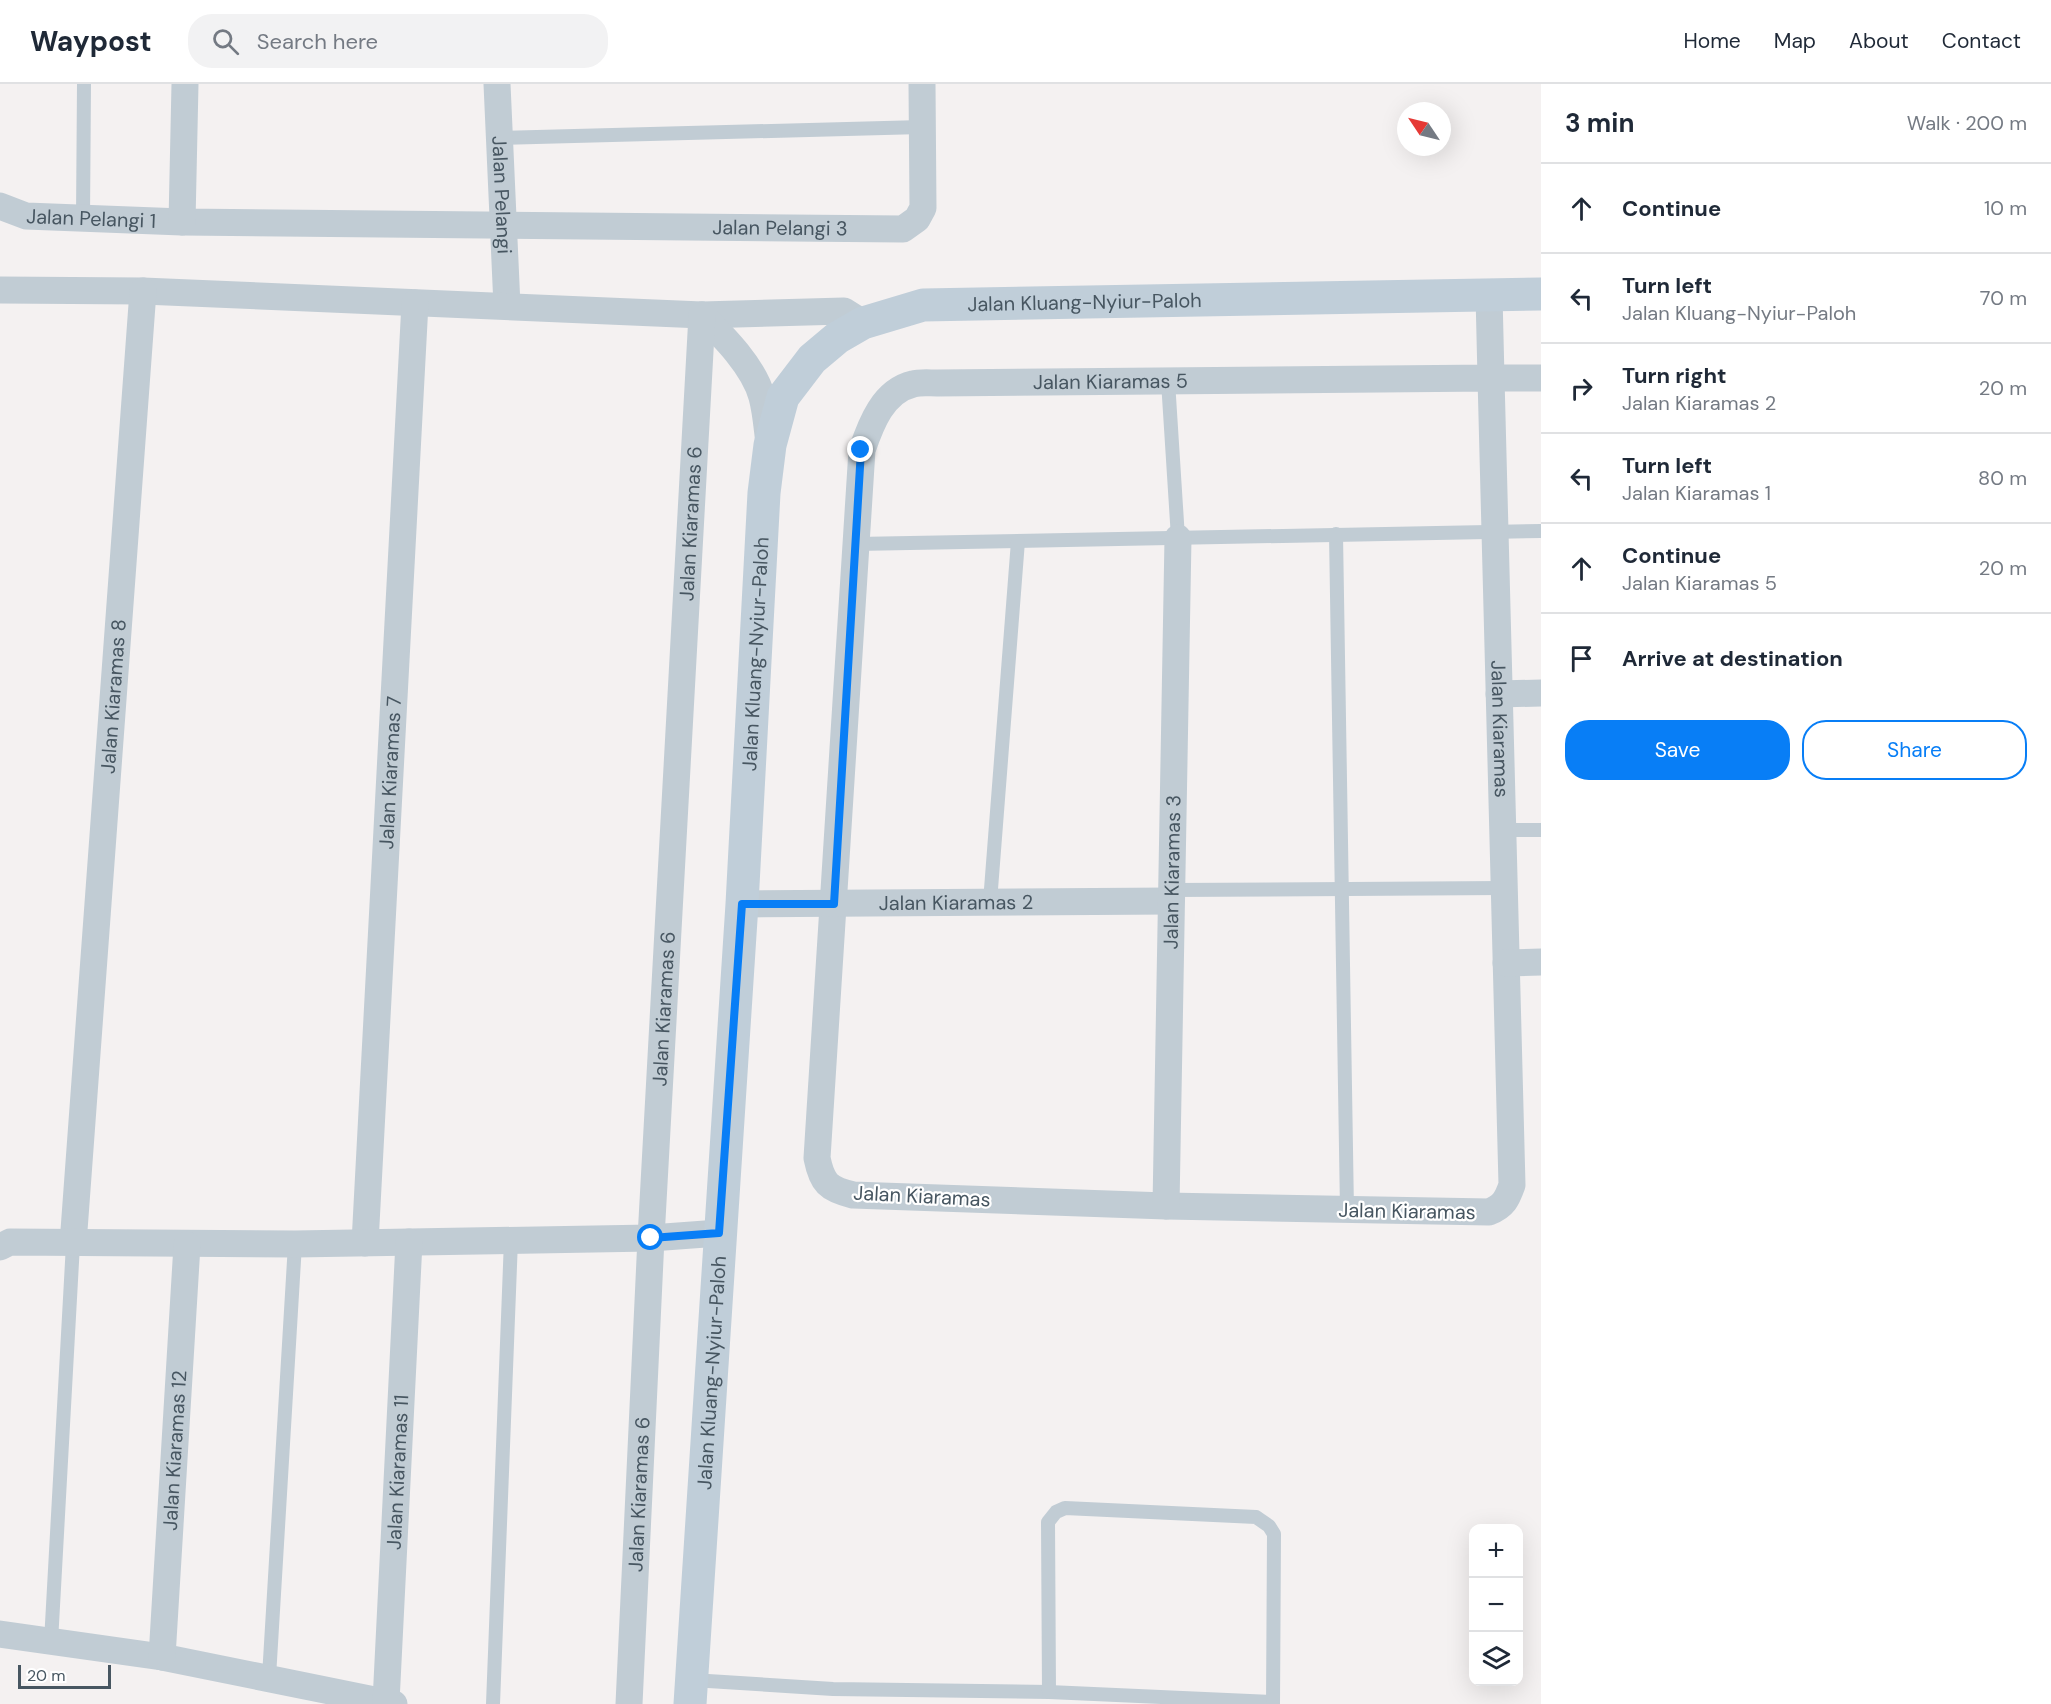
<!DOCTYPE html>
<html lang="en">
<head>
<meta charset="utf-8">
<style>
	body { margin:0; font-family:"DM Sans",sans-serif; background:#f2f2f3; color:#1f2937 }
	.controls { position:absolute; right:18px; bottom:18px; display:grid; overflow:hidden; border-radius:12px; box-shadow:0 6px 24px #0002 }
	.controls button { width:54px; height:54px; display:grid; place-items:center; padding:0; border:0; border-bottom:2px solid #e0e1e3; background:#fff; color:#1f2937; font:30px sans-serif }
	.compass { position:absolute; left:1397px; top:18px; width:54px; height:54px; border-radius:50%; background:#fff; box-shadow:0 6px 24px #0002; rotate:305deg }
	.scale { position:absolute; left:18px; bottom:15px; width:93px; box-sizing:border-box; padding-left:6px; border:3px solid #475661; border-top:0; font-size:16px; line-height:21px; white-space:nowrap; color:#475661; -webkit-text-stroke:4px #fff; paint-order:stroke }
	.stop { position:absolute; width:18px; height:18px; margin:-14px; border:4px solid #087ef6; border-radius:50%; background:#fff }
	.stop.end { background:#087ef6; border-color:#fff; box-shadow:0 2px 6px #0008 }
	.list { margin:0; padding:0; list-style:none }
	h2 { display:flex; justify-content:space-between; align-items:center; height:78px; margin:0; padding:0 24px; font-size:26px }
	h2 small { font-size:20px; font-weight:400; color:#747a83 }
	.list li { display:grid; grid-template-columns:39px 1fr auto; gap:18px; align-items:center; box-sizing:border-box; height:90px; padding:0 24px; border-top:2px solid #e0e1e3 }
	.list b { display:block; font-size:22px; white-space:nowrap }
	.list p { margin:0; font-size:20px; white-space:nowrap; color:#747a83 }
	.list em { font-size:20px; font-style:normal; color:#747a83 }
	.actions { display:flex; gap:12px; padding:18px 24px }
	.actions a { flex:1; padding:14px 0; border:2px solid #087ef6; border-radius:24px; text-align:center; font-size:21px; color:#087ef6 }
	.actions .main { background:#087ef6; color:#fff }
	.icon { flex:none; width:33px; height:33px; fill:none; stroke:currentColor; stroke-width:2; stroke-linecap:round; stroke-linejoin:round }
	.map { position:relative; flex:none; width:1541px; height:1620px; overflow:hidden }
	header { display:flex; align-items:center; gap:36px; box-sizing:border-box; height:84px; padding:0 30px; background:#fff; border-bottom:2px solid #e0e1e3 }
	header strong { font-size:28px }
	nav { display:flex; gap:33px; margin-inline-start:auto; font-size:21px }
	.search { width:420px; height:54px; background:#f2f2f3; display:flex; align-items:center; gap:15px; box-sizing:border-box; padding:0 21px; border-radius:24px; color:#747a83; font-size:22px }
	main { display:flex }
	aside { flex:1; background:#fff }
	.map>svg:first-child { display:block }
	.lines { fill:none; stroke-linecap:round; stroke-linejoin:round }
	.lane { stroke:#c1ccd4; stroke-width:14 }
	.street { stroke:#c1ccd4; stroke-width:27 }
	.secondary { stroke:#c0ced9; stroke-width:33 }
	.route { stroke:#087ef6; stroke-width:8 }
	.labels { text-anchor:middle; stroke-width:4.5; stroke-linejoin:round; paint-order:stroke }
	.street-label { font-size:20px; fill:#475661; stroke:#fff }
</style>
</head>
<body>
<header>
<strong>Waypost</strong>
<div class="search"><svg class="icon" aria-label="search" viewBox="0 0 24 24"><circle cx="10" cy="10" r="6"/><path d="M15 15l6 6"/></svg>Search here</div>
<nav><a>Home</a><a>Map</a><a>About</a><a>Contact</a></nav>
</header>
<main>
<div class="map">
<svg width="1541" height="1620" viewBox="0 0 1541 1620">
	<rect width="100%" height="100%" fill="#f4f1f1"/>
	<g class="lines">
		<!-- lane -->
		<g class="lane">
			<polyline points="500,54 922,43"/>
			<polyline points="83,134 84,0"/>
			<polyline points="1168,297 1178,454"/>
			<polyline points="1336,450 1347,1126"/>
			<polyline points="856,460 1541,447"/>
			<polyline points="1503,746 1541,746"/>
			<polyline points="1172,806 1504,804"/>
			<polyline points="990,818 1018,457"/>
			<polyline points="51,1558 73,1160"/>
			<polyline points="269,1593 295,1160"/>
			<polyline points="692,1596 833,1605 1049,1608 1273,1618"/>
			<polyline points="1049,1608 1048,1438 1056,1428 1065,1424 1256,1433 1269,1442 1274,1450 1273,1620"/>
			<polyline points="493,1620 511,1156"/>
		</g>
		<!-- street -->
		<g class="street">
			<path id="s1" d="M497 0 507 222"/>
			<path id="s2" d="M0 122 26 132 182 138 903 145 917 135 923 124 922 0"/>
			<polyline points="182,138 185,0"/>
			<polyline points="0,206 143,207 702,231 844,227 863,239"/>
			<path id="s3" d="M1489 211 1491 294 1512 1101C1507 1115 1504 1122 1489 1128L1166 1122 853 1111C828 1105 822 1099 817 1074L862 366C871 340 883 307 913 300 920 298 929 299 937 299L1491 294H1541"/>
			<path d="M702 231C724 253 754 283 762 313 766 328 767 344 769 359"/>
			<polyline points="1499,610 1541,609"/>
			<path id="s4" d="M742 820 1171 817"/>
			<polyline points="1506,879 1541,878"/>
			<path id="s5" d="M1166 1122 1178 454"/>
			<path id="s6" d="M365 1159 415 219"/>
			<path id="s7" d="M73 1160 143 207"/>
			<polyline points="0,1163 10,1158 295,1160 651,1154 719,1149"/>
			<polyline points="0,1550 162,1573 394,1620"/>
			<path id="s8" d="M162 1573 187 1161"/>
			<path id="s9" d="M386 1618 409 1158"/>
			<path id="s10" d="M629 1620 651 1154 702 231"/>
		</g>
		<!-- secondary -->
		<path class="secondary" id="s11" d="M690 1620 742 820 764 409 770 361 783 313 812 275 837 254 863 239 923 221 1541 210"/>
	</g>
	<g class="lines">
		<!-- route -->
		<polyline class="route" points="651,1154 719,1149 742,820 834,820 861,366"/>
	</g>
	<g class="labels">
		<!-- street labels -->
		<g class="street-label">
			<text dy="7" stroke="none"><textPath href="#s1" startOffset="111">Jalan Pelangi</textPath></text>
			<text dy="7" stroke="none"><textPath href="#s2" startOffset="93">Jalan Pelangi 1</textPath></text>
			<text dy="7" stroke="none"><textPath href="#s2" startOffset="782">Jalan Pelangi 3</textPath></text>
			<text dy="7" stroke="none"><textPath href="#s11" startOffset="1646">Jalan Kluang-Nyiur-Paloh</textPath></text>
			<text dy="7" stroke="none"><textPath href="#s3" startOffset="2614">Jalan Kiaramas 5</textPath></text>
			<text dy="7" stroke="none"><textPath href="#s10" startOffset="1182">Jalan Kiaramas 6</textPath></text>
			<text dy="7" stroke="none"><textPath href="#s11" startOffset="1052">Jalan Kluang-Nyiur-Paloh</textPath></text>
			<text dy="7" stroke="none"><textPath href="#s7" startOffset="549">Jalan Kiaramas 8</textPath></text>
			<text dy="7" stroke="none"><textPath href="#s3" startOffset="434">Jalan Kiaramas</textPath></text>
			<text dy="7" stroke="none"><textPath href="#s6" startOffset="471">Jalan Kiaramas 7</textPath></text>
			<text dy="7" stroke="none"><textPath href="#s5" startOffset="334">Jalan Kiaramas 3</textPath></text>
			<text dy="7" stroke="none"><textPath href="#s4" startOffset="214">Jalan Kiaramas 2</textPath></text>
			<text dy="7" stroke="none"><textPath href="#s10" startOffset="696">Jalan Kiaramas 6</textPath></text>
			<text transform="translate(922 1112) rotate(3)" y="7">Jalan Kiaramas</text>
			<text transform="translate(1407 1127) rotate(1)" y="7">Jalan Kiaramas</text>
			<text dy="7" stroke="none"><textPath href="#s11" startOffset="332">Jalan Kluang-Nyiur-Paloh</textPath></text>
			<text dy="7" stroke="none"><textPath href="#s8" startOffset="207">Jalan Kiaramas 12</textPath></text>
			<text dy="7" stroke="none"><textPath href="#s9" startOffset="230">Jalan Kiaramas 11</textPath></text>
			<text dy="7" stroke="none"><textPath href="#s10" startOffset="210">Jalan Kiaramas 6</textPath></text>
		</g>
	</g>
</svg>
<div class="controls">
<button>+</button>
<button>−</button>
<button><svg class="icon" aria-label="layers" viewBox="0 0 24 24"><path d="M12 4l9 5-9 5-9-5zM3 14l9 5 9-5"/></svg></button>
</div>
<svg class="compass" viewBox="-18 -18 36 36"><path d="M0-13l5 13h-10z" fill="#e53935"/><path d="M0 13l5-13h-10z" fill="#747a83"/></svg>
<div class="scale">20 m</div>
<div class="stop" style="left:651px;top:1154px"></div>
<div class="stop end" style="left:861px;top:366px"></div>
</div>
<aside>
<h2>3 min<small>Walk · 200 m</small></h2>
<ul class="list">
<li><svg class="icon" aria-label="ahead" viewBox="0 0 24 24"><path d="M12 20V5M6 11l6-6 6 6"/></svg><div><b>Continue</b></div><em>10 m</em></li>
<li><svg class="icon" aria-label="left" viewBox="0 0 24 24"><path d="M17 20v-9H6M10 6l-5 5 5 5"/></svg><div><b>Turn left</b><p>Jalan Kluang-Nyiur-Paloh</p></div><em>70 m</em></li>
<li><svg class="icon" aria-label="right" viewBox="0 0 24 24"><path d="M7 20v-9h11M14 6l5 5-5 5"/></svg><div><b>Turn right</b><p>Jalan Kiaramas 2</p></div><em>20 m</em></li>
<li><svg class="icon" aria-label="left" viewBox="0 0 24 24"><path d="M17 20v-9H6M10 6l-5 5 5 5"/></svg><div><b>Turn left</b><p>Jalan Kiaramas 1</p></div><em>80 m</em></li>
<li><svg class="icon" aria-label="ahead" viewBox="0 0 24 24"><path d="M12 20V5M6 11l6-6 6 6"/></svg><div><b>Continue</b><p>Jalan Kiaramas 5</p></div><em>20 m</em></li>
<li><svg class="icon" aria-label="arrive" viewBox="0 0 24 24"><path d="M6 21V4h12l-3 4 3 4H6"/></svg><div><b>Arrive at destination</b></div></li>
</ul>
<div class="actions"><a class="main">Save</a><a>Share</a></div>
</aside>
</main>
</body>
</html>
